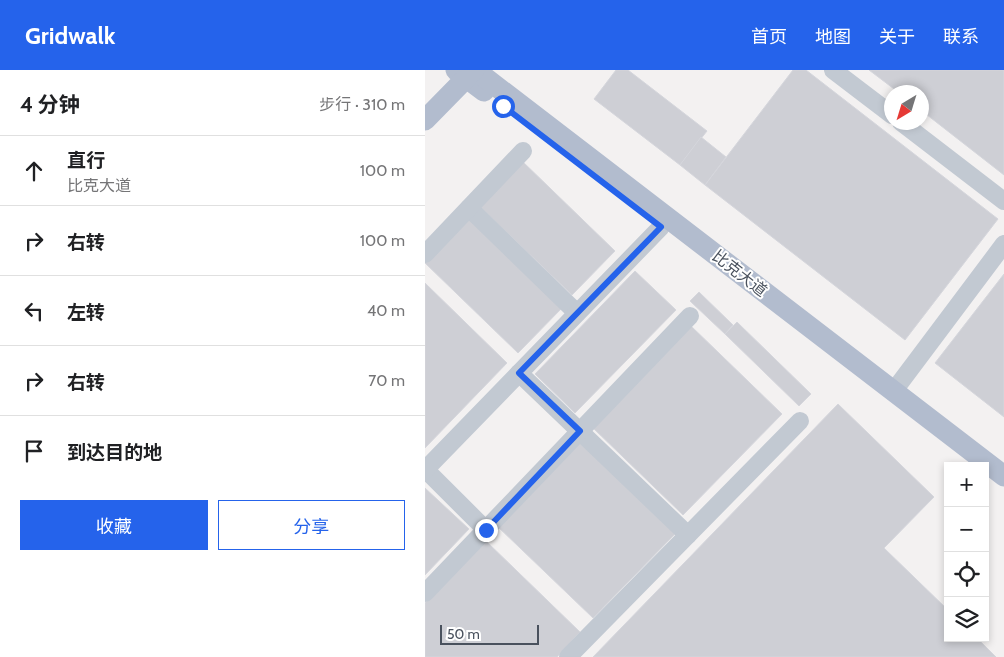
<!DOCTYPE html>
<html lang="zh">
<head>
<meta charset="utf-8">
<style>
	body { margin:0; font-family:Cabin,"Noto Sans SC",sans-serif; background:#f2f2f2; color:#202124 }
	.controls { position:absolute; right:15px; bottom:15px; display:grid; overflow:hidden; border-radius:0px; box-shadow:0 2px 8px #0003 }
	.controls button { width:45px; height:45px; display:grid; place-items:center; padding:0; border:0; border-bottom:1px solid #e0e0e0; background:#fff; color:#202124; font:25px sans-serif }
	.compass { position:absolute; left:459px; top:15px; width:45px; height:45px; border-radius:50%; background:#fff; box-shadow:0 2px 8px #0003; rotate:218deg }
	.scale { position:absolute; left:15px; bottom:12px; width:99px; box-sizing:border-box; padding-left:5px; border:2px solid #49515d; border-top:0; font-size:14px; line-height:18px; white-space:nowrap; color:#49515d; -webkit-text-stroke:4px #fff; paint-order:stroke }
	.stop { position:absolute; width:15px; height:15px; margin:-11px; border:4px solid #2563eb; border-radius:50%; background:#fff }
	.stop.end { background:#2563eb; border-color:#fff; box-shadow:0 1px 5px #0008 }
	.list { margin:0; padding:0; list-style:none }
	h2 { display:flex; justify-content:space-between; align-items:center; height:65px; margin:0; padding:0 20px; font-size:21px }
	h2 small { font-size:16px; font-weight:400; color:#757577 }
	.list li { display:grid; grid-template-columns:32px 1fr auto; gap:15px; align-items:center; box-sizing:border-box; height:70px; padding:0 20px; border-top:1px solid #e0e0e0 }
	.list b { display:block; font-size:19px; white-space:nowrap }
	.list p { margin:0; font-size:16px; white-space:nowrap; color:#757577 }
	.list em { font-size:16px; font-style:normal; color:#757577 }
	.actions { display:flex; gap:10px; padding:15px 20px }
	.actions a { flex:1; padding:11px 0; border:1px solid #2563eb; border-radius:0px; text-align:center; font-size:18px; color:#2563eb }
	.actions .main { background:#2563eb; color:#fff }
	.icon { flex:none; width:28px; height:28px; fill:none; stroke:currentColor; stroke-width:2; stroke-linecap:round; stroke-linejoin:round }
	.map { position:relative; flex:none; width:579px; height:587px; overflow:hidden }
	header { display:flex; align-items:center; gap:30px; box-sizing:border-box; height:70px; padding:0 25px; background:#2563eb; color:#fff }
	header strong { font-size:24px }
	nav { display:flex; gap:28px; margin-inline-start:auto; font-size:18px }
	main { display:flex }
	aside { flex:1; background:#fff }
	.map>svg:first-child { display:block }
	.building { fill:#cecfd5; stroke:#d5d6dc }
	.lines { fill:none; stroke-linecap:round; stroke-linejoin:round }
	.minor { stroke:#c2c9d2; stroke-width:18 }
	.major { stroke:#b2bcce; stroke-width:21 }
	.route { stroke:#2563eb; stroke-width:6 }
	.labels { text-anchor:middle; stroke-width:4; stroke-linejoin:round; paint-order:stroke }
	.street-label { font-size:16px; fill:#49515d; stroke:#fff }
</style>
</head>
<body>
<header>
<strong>Gridwalk</strong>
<nav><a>首页</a><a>地图</a><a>关于</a><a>联系</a></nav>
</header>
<main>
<aside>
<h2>4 分钟<small>步行 · 310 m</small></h2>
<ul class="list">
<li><svg class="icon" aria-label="ahead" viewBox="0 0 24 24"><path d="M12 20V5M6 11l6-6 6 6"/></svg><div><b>直行</b><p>比克大道</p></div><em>100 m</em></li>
<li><svg class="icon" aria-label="right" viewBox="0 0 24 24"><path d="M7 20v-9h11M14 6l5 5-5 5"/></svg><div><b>右转</b></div><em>100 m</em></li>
<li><svg class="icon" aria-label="left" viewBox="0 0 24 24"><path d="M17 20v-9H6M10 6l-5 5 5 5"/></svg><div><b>左转</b></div><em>40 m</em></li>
<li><svg class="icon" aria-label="right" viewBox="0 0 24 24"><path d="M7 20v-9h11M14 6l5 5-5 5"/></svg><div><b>右转</b></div><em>70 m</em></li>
<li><svg class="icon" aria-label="arrive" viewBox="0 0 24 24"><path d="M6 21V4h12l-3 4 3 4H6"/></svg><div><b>到达目的地</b></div></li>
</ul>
<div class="actions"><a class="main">收藏</a><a>分享</a></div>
</aside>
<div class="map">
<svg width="579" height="587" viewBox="0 0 579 587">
	<rect width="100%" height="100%" fill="#f3f1f1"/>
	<!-- building -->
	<g class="building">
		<polygon points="191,0 203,0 282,61 255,95 169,29"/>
		<polygon points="368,0 381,0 573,149 480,270 280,115"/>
		<polygon points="444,0 579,0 579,105 497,41 497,22 473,22"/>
		<polygon points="276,67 301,87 280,115 255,95"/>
		<polygon points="96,90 190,181 147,225 53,135"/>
		<polygon points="43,147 137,238 93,283 0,193"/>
		<polygon points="210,201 251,240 150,343 110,304"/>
		<polygon points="579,204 579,347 510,293"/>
		<polygon points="0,213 82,293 0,378"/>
		<polygon points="274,222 308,255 300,264 265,231"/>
		<polygon points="312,252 386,324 374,336 300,264"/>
		<polygon points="265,255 357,344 258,445 167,357"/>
		<polygon points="413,334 509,427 459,478 523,540 523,568 552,568 571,587 168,587"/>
		<polygon points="154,369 251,463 168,548 71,455"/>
		<polygon points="0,418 44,459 0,505"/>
		<polygon points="61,471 155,562 132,587 0,587 0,533"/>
	</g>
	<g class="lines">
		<!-- minor -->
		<g class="minor">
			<polyline points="408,0 467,45"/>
			<polyline points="476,52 579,131"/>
			<polyline points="44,138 152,243"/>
			<polyline points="0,184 98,81"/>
			<polyline points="94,303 263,465"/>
			<polyline points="468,322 579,174"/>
			<polyline points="0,399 61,460"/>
			<polyline points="0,400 236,157"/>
			<polyline points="0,523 265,246"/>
			<polyline points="143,587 375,351"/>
		</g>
		<!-- major -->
		<g class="major">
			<polyline points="31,0 59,21"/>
			<polyline points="50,0 579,406"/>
			<polyline points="0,50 49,0"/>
		</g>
	</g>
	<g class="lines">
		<!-- route -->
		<polyline class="route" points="61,460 155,361 94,303 236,157 78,36"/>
	</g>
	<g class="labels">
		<!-- street labels -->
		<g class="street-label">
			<text transform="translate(315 203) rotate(38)" y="6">比克大道</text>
		</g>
	</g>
</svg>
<div class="controls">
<button>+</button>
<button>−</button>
<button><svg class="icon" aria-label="locate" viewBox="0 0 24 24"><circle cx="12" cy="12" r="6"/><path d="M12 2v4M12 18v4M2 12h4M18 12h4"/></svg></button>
<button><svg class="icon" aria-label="layers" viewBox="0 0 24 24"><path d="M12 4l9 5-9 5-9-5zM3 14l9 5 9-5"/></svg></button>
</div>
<svg class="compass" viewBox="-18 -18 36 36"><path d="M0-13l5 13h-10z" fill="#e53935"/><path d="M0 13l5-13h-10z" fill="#757577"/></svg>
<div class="scale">50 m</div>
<div class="stop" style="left:78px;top:36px"></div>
<div class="stop end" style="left:61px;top:460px"></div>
</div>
</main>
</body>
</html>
